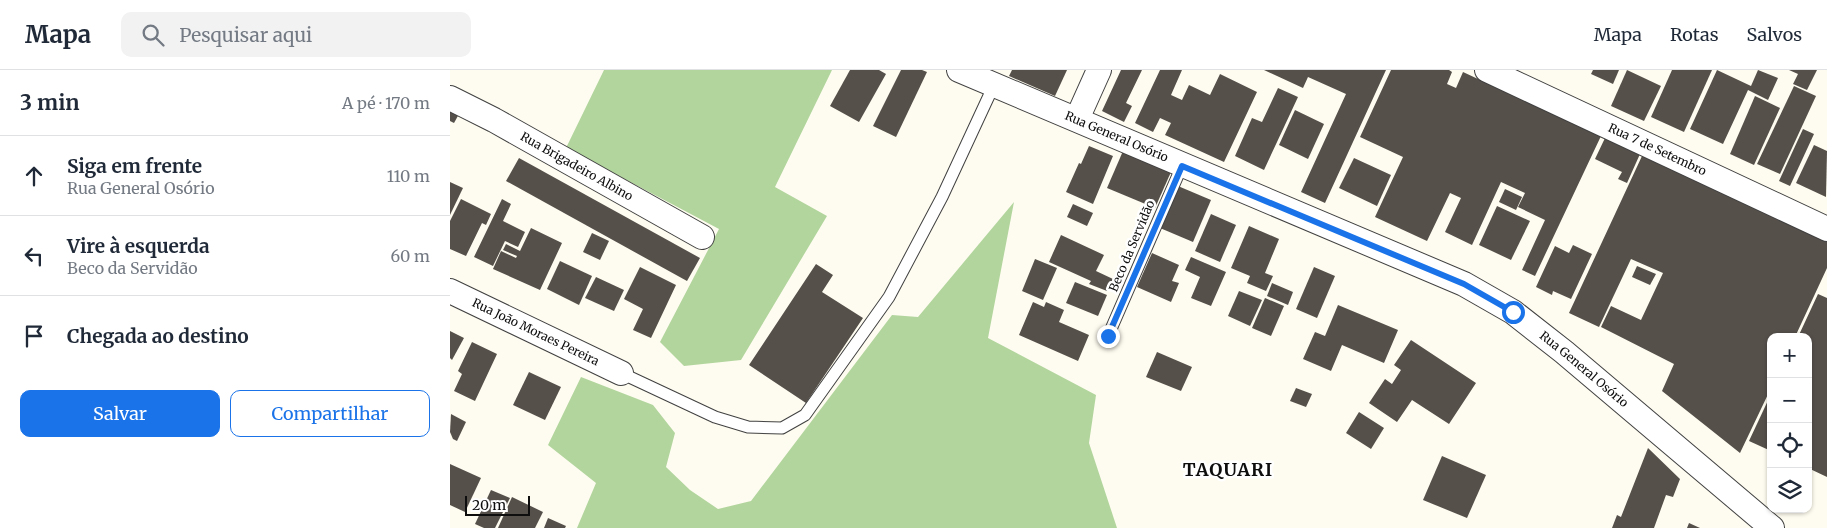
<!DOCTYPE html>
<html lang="pt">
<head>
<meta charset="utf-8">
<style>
	body { margin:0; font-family:Merriweather,serif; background:#f2f2f3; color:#1f2937 }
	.controls { position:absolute; right:15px; bottom:15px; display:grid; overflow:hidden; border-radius:10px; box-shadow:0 1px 4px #0004 }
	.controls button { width:45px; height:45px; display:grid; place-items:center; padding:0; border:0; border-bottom:1px solid #e0e1e3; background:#fff; color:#1f2937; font:25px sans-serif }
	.scale { position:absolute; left:15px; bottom:12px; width:65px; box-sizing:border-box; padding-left:5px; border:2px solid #0e0e0e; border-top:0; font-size:14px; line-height:18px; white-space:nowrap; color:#0e0e0e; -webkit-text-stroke:4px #fff; paint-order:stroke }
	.stop { position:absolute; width:15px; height:15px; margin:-11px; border:4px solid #1a73e8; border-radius:50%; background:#fff }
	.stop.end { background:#1a73e8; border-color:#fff; box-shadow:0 1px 5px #0008 }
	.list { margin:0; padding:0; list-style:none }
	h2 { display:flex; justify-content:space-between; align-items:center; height:65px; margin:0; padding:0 20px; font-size:21px }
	h2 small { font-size:16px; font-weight:400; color:#747a83 }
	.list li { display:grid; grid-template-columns:32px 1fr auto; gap:15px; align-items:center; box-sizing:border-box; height:80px; padding:0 20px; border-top:1px solid #e0e1e3 }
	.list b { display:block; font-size:19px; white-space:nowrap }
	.list p { margin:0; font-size:16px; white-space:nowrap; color:#747a83 }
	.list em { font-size:16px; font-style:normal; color:#747a83 }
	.actions { display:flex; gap:10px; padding:15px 20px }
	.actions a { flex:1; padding:11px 0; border:1px solid #1a73e8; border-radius:10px; text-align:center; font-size:18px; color:#1a73e8 }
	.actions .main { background:#1a73e8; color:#fff }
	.icon { flex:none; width:28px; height:28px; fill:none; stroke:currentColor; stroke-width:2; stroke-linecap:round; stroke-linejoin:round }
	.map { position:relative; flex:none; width:1377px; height:458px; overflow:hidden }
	header { display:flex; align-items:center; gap:30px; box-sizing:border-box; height:70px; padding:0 25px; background:#fff; border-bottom:1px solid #e0e1e3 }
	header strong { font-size:24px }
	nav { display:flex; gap:28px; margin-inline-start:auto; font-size:18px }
	.search { width:350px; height:45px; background:#f2f2f3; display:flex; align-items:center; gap:12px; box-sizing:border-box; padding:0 18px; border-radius:10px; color:#747a83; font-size:19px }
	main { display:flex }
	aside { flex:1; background:#fff }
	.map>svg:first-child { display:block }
	.forest { fill:#b2d59d }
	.building { fill:#56504b }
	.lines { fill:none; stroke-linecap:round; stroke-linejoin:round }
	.service-casing { stroke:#414141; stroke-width:13 }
	.minor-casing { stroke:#414141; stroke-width:26 }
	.service { stroke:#fff; stroke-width:11 }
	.minor { stroke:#fff; stroke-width:24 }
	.route { stroke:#1a73e8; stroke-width:6 }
	.labels { text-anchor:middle; stroke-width:5; stroke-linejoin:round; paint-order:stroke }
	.street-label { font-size:12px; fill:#0e0e0e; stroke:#fff }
	.district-label { font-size:18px; font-weight:bold; letter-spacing:1px; fill:#0e0e0e; stroke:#fff }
</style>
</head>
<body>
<header>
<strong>Mapa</strong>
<div class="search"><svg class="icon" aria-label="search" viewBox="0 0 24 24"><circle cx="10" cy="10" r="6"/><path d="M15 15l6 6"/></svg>Pesquisar aqui</div>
<nav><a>Mapa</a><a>Rotas</a><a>Salvos</a></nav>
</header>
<main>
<aside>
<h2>3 min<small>A pé · 170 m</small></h2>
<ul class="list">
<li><svg class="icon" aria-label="ahead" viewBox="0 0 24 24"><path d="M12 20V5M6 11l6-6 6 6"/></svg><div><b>Siga em frente</b><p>Rua General Osório</p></div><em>110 m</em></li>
<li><svg class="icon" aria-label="left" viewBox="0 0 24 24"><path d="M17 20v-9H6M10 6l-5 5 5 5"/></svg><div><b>Vire à esquerda</b><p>Beco da Servidão</p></div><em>60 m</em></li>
<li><svg class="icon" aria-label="arrive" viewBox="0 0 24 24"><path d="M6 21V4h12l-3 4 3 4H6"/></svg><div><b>Chegada ao destino</b></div></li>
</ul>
<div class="actions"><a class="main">Salvar</a><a>Compartilhar</a></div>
</aside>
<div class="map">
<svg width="1377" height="458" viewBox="0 0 1377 458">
	<rect width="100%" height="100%" fill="#fefcf0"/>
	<!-- forest -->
	<g class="forest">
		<polygon points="154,0 382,0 325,117 377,146 291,290 234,296 210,272 269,159 116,78"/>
		<polygon points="564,132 538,268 646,325 639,373 667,458 127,458 146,413 98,375 131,307 203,335 225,363 216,397 240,420 268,439 301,431 442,245 468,247"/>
	</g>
	<!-- building -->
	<g class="building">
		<polygon points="400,0 429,0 436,4 409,52 380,36"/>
		<polygon points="451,0 472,0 477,2 446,67 423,56"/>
		<polygon points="562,0 617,0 605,26 559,6"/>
		<polygon points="671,0 692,0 676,33 682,36 674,52 652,41"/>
		<polygon points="710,0 732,0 721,25 732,30 739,15 760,25 770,4 807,22 774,92 715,65 721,53 710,48 703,62 685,53"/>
		<polygon points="814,0 936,0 875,133 851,122 896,24 858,7 853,18"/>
		<polygon points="941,0 999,0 1002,2 997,14 1006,18 1013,2 1151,66 1085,206 1072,200 1095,150 1068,137 1075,123 1051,112 1022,175 995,162 1011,128 1000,123 977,171 925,147 953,87 910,67"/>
		<polygon points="1143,0 1169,0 1163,14 1141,4"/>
		<polygon points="1177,0 1211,16 1194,51 1161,36"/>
		<polygon points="1222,0 1262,0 1234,62 1201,47"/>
		<polygon points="1267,0 1301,16 1308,0 1328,8 1318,30 1298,20 1273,74 1240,59"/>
		<polygon points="1339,0 1367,0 1357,20 1343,14 1348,4"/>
		<polygon points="1344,16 1366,26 1330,104 1307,94"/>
		<polygon points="828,18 848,27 814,100 785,86 802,48 812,52"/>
		<polygon points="1305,26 1330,38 1304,95 1280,84"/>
		<polygon points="0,40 9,44 4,53 0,51"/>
		<polygon points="845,40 874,54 858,89 829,75"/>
		<polygon points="1353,59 1364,64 1340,116 1329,111"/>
		<polygon points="1155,68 1190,84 1177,113 1168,109 1172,102 1145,89"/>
		<polygon points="1364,75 1377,81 1376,127 1346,113"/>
		<polygon points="639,76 663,86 643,134 616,122 629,93 631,94"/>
		<polygon points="673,81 721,102 705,138 657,118"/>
		<polygon points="1192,86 1377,172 1377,198 1345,267 1321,267 1321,318 1290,383 1212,321 1224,294 1151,257 1161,236 1191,250 1213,203 1181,189 1149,257 1119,243"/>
		<polygon points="69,88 250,188 237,211 56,111"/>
		<polygon points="904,88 941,105 927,136 889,118"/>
		<polygon points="0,112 13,118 0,145"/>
		<polygon points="728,116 761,130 743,172 710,158"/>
		<polygon points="1055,119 1072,127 1066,140 1049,132"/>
		<polygon points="11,129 41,144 36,155 32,153 16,186 0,179 0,151"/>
		<polygon points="52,129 61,134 53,151 75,162 68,177 55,171 43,196 24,187"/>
		<polygon points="623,134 643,143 637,156 617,147"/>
		<polygon points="1047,136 1080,151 1061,190 1029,175"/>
		<polygon points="761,144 786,155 770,192 745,181"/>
		<polygon points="799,156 829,169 815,203 823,206 816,221 797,213 800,206 781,198"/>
		<polygon points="81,158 112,173 90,220 43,199 51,181 66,188 67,186 53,180 56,174 70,181"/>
		<polygon points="142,163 159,171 150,190 133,182"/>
		<polygon points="611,165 654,185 646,201 663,209 657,221 639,214 641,211 599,192"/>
		<polygon points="1123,175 1142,184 1121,229 1103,221 1102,225 1086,217 1105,176 1119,183"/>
		<polygon points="702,183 729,195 722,211 729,213 721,232 687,217"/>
		<polygon points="741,187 776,202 761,236 741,228 750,207 735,200"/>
		<polygon points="585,189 607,198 593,230 572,221"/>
		<polygon points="110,191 142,206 129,235 97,219"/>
		<polygon points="366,194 383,205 372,222 413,248 356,333 299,295"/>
		<polygon points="1187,196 1206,204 1200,215 1182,207"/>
		<polygon points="190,197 226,215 201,268 183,260 193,239 174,229"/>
		<polygon points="864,197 885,206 867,248 846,239"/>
		<polygon points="146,207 174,220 164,241 135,228"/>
		<polygon points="625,212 657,225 648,246 616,233"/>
		<polygon points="822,213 843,222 838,235 817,226"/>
		<polygon points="789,221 812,230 800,256 778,246"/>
		<polygon points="1368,224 1377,228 1377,407 1358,398 1358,267 1348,267"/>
		<polygon points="815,228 834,236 821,266 802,258"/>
		<polygon points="583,232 594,237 596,232 614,240 609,252 639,265 628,291 569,265"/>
		<polygon points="888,235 948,260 934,293 892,275 881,301 853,289 865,262 875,266"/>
		<polygon points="0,261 14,268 2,290 0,288"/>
		<polygon points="961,270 1026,313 999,354 962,330 947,352 919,333 935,309 942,314 951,300 944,295"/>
		<polygon points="22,272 47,284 25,331 4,321 12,304 8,301"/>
		<polygon points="707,282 742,297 731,321 696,307"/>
		<polygon points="79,302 111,317 95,350 63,335"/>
		<polygon points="846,318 862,324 856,337 840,331"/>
		<polygon points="1321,324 1321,381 1299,371"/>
		<polygon points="909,342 934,358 921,379 896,363"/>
		<polygon points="1,344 16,352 7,371 3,369 0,362"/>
		<polygon points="1198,378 1230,409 1223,427 1216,425 1204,458 1162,458 1167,445 1171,447"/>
		<polygon points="992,386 1036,405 1017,448 973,430"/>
		<polygon points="0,394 31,408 15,442 0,435"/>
		<polygon points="41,420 60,428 45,458 34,458 25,454"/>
		<polygon points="62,427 93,442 85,458 48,458"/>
		<polygon points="98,448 116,456 115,458 94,458"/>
		<polygon points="1239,453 1250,458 1237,458"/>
	</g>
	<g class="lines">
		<defs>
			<g id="service">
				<polyline points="658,266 732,96"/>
				<polyline points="171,303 265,347 298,357 332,358 355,345 439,227 492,127 544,15"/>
			</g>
			<g id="minor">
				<path id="s1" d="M509 0 1014 214 1063 242 1114 282 1322 458"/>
				<path id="s2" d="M1037 0 1377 159"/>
				<path id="s3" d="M0 28 44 50 252 167"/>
				<polyline points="627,49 649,0"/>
				<path id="s4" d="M0 221 171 303"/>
			</g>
		</defs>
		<!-- service casing -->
		<use href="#service" class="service-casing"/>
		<!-- minor casing -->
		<use href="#minor" class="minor-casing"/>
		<!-- service -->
		<use href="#service" class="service"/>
		<!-- minor -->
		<use href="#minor" class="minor"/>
	</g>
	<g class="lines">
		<!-- route -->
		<polyline class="route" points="658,266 732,96 1014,214 1063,242"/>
	</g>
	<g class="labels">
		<!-- street labels -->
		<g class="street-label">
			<text dy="4" stroke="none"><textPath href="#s1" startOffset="171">Rua General Osório</textPath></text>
			<text dy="4" stroke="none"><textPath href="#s2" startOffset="188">Rua 7 de Setembro</textPath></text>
			<text dy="4" stroke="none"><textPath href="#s3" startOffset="144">Rua Brigadeiro Albino</textPath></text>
			<text transform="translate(682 176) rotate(-67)" y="4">Beco da Servidão</text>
			<text dy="4" stroke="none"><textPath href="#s4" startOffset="95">Rua João Moraes Pereira</textPath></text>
			<text dy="4" stroke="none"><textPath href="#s1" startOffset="696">Rua General Osório</textPath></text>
		</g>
		<!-- district labels -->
		<g class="district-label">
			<text x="778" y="406">TAQUARI</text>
		</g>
	</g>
</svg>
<div class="controls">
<button>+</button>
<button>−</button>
<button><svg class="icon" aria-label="locate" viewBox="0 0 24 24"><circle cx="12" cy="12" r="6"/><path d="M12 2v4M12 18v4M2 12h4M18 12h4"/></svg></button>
<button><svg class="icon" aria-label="layers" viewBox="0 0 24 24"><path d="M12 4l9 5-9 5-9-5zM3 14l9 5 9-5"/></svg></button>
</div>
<div class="scale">20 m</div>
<div class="stop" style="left:1063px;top:242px"></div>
<div class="stop end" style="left:658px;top:266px"></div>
</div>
</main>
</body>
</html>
